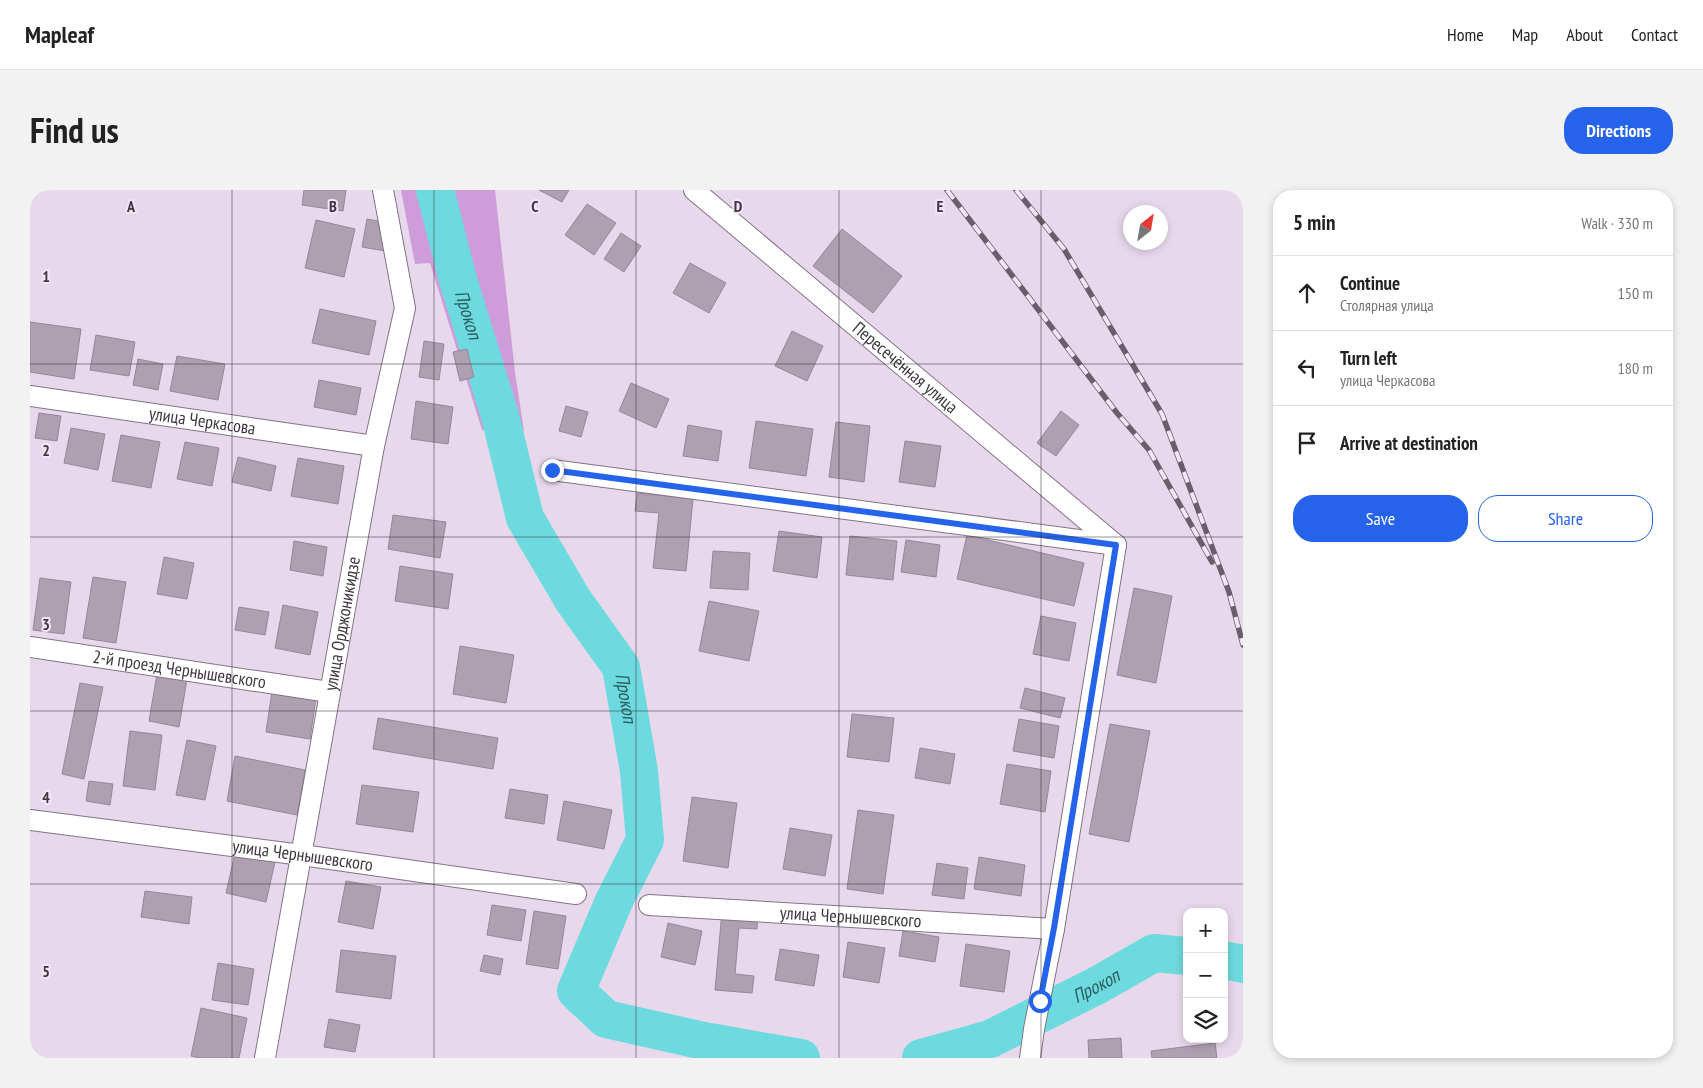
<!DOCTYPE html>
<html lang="en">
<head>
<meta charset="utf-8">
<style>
	body { margin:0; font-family:"PT Sans Narrow",sans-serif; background:#f2f2f2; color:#222 }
	.controls { position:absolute; right:15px; bottom:15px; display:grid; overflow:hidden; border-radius:10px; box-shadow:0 2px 8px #0003 }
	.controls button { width:45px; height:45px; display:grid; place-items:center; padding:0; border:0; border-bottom:1px solid #e0e0e0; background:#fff; color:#222; font:25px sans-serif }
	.compass { position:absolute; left:1093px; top:15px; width:45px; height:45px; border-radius:50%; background:#fff; box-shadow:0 2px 8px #0003; rotate:31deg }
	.stop { position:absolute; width:15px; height:15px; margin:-11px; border:4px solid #2563eb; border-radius:50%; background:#fff }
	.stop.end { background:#2563eb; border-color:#fff; box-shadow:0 1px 5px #0008 }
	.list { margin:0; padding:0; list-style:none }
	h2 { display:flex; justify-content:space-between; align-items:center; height:65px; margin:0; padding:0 20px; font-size:21px }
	h2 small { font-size:16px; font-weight:400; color:#767676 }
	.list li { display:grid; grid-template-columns:32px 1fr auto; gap:15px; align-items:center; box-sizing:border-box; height:75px; padding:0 20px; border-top:1px solid #e0e0e0 }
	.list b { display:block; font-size:19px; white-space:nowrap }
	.list p { margin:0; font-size:16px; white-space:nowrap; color:#767676 }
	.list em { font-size:16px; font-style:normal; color:#767676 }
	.actions { display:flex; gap:10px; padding:15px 20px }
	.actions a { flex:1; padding:11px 0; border:1px solid #2563eb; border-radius:20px; text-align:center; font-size:18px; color:#2563eb }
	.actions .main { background:#2563eb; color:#fff }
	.icon { flex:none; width:28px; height:28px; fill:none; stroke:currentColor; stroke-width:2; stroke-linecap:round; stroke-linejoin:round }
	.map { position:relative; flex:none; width:1213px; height:868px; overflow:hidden; border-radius:20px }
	header { display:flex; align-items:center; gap:30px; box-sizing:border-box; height:70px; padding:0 25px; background:#fff; border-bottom:1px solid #e0e0e0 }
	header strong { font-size:24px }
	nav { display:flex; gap:28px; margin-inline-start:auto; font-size:18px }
	.intro { display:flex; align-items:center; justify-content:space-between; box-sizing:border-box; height:120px; padding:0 30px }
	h1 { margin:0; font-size:35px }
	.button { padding:12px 22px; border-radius:20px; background:#2563eb; color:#fff; font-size:18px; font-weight:700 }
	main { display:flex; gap:30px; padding:0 30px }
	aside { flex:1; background:#fff; border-radius:20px; box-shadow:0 2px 8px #0003 }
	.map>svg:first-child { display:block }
	.forest { fill:#ce9cd9 }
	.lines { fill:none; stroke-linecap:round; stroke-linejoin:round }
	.river { stroke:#6ddadf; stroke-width:38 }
	.building { fill:#ae9fb1; stroke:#958799 }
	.minor-casing { stroke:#827485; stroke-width:22 }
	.minor { stroke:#fff; stroke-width:20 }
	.rail-casing { stroke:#685f6a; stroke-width:5.5 }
	.rail { stroke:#f5e5f9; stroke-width:4; stroke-dasharray:11; stroke-linecap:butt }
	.route { stroke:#2563eb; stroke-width:6 }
	.grid { fill:none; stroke:#3e373f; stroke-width:1; stroke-opacity:0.55 }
	.labels { text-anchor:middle; stroke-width:4; stroke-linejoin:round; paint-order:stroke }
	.street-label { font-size:18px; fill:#3e373f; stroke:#f5e5f9 }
	.water-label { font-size:19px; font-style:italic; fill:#2c5c5e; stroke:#f5e5f9 }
	.grid-label { font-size:16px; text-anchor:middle; font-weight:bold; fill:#3e373f; stroke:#f5e5f9; stroke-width:4; stroke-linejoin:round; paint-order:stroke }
</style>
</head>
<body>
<header>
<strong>Mapleaf</strong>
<nav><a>Home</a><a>Map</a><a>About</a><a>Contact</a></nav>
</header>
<div class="intro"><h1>Find us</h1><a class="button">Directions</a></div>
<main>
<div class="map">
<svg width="1213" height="868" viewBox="0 0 1213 868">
	<rect width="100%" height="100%" fill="#e8d8ec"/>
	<!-- forest -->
	<polygon class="forest" points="371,0 465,0 485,182 494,241 452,240 400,73 385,74"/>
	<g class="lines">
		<!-- river -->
		<g class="river">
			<path id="s1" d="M405 0 428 90 470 226 495 328 543 410 591 477 609 581 615 650 584 711 546 801 576 829 674 851 771 868"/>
			<polyline points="1194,770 1213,774"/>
			<path id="s2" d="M891 868 960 849 1068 795 1124 763 1157 766"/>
		</g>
	</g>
	<!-- building -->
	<g class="building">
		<polygon points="274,0 316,0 313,21 272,15"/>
		<polygon points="509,0 539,0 532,12"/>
		<polygon points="557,14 586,33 564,65 535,45"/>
		<polygon points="337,29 359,33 355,61 332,57"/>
		<polygon points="286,30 325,39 314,87 275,78"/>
		<polygon points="812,39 872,86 843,123 783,76"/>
		<polygon points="591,43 611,56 594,82 574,69"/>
		<polygon points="660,73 696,93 679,123 643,103"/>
		<polygon points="290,119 346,131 339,165 282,153"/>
		<polygon points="0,132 51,139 44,189 0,182"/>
		<polygon points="762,141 793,156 777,191 745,176"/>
		<polygon points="66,145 105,152 99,186 60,180"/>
		<polygon points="394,151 414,154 409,190 389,187"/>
		<polygon points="437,159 444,187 430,191 423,162"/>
		<polygon points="147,166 195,174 188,210 140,201"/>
		<polygon points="108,169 133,174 128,200 103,195"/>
		<polygon points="289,190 331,198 326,225 284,217"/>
		<polygon points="601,193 639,209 626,238 589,221"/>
		<polygon points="386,211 423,217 418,254 381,249"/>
		<polygon points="536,216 558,222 551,247 529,241"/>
		<polygon points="1031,221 1049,235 1026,266 1007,253"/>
		<polygon points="9,223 31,226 27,251 5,248"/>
		<polygon points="726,231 783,239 776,286 719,278"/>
		<polygon points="806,232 840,236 834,292 799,287"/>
		<polygon points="658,235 692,241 688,271 653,266"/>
		<polygon points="41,238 75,244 68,280 34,273"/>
		<polygon points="91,245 130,252 121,298 82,291"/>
		<polygon points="875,251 911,256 905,297 869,292"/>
		<polygon points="155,252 189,258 182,296 147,289"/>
		<polygon points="208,267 246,276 241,301 202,292"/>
		<polygon points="268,268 314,276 308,314 261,306"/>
		<polygon points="607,303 663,309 656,381 623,378 629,323 605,321"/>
		<polygon points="363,325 416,332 410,368 358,359"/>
		<polygon points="749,341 792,347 787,388 743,381"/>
		<polygon points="937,345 1054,373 1044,416 927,389"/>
		<polygon points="820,346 867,351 863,390 816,385"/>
		<polygon points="876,350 910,355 906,387 871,382"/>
		<polygon points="264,351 297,357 293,386 260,380"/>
		<polygon points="683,361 720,363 718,400 680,398"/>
		<polygon points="134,367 164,373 157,409 127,404"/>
		<polygon points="370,376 423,384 418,419 365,411"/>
		<polygon points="63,387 96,392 86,453 53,448"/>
		<polygon points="10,388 41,392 34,444 3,440"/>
		<polygon points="1104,398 1142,406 1126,493 1087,485"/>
		<polygon points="679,411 729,421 719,471 669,461"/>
		<polygon points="253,415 288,422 280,465 245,458"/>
		<polygon points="209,417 239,422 235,445 205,440"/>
		<polygon points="1011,426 1046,433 1039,471 1003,464"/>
		<polygon points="430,456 484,465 476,513 423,504"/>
		<polygon points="127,484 157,489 149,537 119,531"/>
		<polygon points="50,493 73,497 54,589 32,584"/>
		<polygon points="995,498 1035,508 1030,528 990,518"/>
		<polygon points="242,501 286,508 280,549 236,542"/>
		<polygon points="822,524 864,528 859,572 817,567"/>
		<polygon points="348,528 468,548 463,579 343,559"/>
		<polygon points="989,529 1029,536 1024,568 983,561"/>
		<polygon points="1080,534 1120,541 1099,652 1059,644"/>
		<polygon points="100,541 132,545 125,600 93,596"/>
		<polygon points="157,550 186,556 175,610 146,605"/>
		<polygon points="890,558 925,564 920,594 885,588"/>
		<polygon points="205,566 275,580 267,625 197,611"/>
		<polygon points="977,574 1021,581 1015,622 970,614"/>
		<polygon points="59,591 83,594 80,615 56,611"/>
		<polygon points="332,595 389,602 383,642 326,634"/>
		<polygon points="480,599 518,605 514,634 475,628"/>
		<polygon points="662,607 707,613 698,678 653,671"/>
		<polygon points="534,611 582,620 574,659 527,650"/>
		<polygon points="828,620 864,625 853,704 817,699"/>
		<polygon points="760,638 802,645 795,686 753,679"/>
		<polygon points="205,663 245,672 236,712 196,703"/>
		<polygon points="949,667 995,675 991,706 944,699"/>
		<polygon points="907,673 938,678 934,709 902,705"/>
		<polygon points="316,691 351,697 343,739 308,732"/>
		<polygon points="115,701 162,707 159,734 111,727"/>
		<polygon points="462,715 496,720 491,751 457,745"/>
		<polygon points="504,721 536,726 528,779 496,774"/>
		<polygon points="692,721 728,724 727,739 709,738 705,784 724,786 722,803 685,800"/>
		<polygon points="638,733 672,741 665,775 631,767"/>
		<polygon points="873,741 909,747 905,772 869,766"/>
		<polygon points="818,752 855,758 849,793 813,787"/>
		<polygon points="936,754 980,761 974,802 930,796"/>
		<polygon points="750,759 789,765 784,796 745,790"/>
		<polygon points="311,760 366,766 361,809 306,802"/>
		<polygon points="454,765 473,769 470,785 450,781"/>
		<polygon points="188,773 224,779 218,815 182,810"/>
		<polygon points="171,818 217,828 209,868 170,868 161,866"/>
		<polygon points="299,829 330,835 325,862 294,857"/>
		<polygon points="1091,848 1092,868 1059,868 1058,850"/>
		<polygon points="1185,853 1187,868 1122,868 1121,861"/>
	</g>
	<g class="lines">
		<defs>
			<g id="minor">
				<path id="s3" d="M664 0 1086 355"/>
				<path id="s4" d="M0 206 344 256"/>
				<polyline points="522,280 1086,355"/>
				<path id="s5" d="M0 457 299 502"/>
				<path id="s6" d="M0 630 272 665 546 704"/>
				<path id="s7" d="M619 715 1024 739"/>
				<path id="s8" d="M235 868 344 256 375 118 353 0"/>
				<polyline points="1000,868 1004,839 1024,739 1086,355"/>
			</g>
		</defs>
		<!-- minor casing -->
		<use href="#minor" class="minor-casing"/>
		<!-- minor -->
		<use href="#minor" class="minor"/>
		<defs>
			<g id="rail">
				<polyline points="917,0 1087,223 1119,260 1182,372"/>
				<polyline points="986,0 1034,59 1132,224 1199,402 1213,455"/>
			</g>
		</defs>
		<!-- rail casing -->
		<use href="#rail" class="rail-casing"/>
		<!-- rail -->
		<use href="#rail" class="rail"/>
	</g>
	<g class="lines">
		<!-- route -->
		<polyline class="route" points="522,280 1086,355 1024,738 1010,811"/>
	</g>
	<!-- grid -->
	<path class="grid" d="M202 0V868M404 0V868M606 0V868M809 0V868M1011 0V868M0 174H1213M0 347H1213M0 521H1213M0 694H1213"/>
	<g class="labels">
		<!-- street labels -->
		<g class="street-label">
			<text dy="6" stroke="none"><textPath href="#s3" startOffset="276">Пересечённая улица</textPath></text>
			<text dy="6" stroke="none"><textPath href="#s4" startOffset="174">улица Черкасова</textPath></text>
			<text dy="6" stroke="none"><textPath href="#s8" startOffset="441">улица Орджоникидзе</textPath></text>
			<text dy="6" stroke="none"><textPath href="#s5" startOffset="151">2-й проезд Чернышевского</textPath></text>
			<text dy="6" stroke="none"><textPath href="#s6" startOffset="275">улица Чернышевского</textPath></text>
			<text dy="6" stroke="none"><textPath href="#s7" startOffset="202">улица Чернышевского</textPath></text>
		</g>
		<!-- water labels -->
		<g class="water-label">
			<text dy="7" stroke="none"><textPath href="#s1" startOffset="129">Прокоп</textPath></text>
			<text dy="7" stroke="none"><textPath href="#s1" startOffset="549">Прокоп</textPath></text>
			<text dy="7" stroke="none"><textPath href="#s2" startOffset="190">Прокоп</textPath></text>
		</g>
	</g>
	<g class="grid-label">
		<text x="101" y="22">A</text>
		<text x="303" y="22">B</text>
		<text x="505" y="22">C</text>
		<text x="708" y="22">D</text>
		<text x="910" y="22">E</text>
		<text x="16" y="92">1</text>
		<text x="16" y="266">2</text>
		<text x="16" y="440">3</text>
		<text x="16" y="613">4</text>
		<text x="16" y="787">5</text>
	</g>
</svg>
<div class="controls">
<button>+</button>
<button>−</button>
<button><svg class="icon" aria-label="layers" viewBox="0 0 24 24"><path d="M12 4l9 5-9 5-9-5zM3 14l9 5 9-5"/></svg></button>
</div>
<svg class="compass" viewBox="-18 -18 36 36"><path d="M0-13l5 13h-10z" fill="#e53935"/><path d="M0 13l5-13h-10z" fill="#767676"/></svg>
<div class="stop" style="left:1010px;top:811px"></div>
<div class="stop end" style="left:522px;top:280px"></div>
</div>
<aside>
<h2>5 min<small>Walk · 330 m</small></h2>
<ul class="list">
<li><svg class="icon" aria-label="ahead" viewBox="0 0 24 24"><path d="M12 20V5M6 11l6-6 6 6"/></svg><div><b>Continue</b><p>Столярная улица</p></div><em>150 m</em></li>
<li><svg class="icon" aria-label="left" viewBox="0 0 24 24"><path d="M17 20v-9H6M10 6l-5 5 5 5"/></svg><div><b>Turn left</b><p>улица Черкасова</p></div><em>180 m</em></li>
<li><svg class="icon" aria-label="arrive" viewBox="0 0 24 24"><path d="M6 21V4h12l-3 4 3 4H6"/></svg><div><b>Arrive at destination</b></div></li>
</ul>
<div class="actions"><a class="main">Save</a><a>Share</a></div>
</aside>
</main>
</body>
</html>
